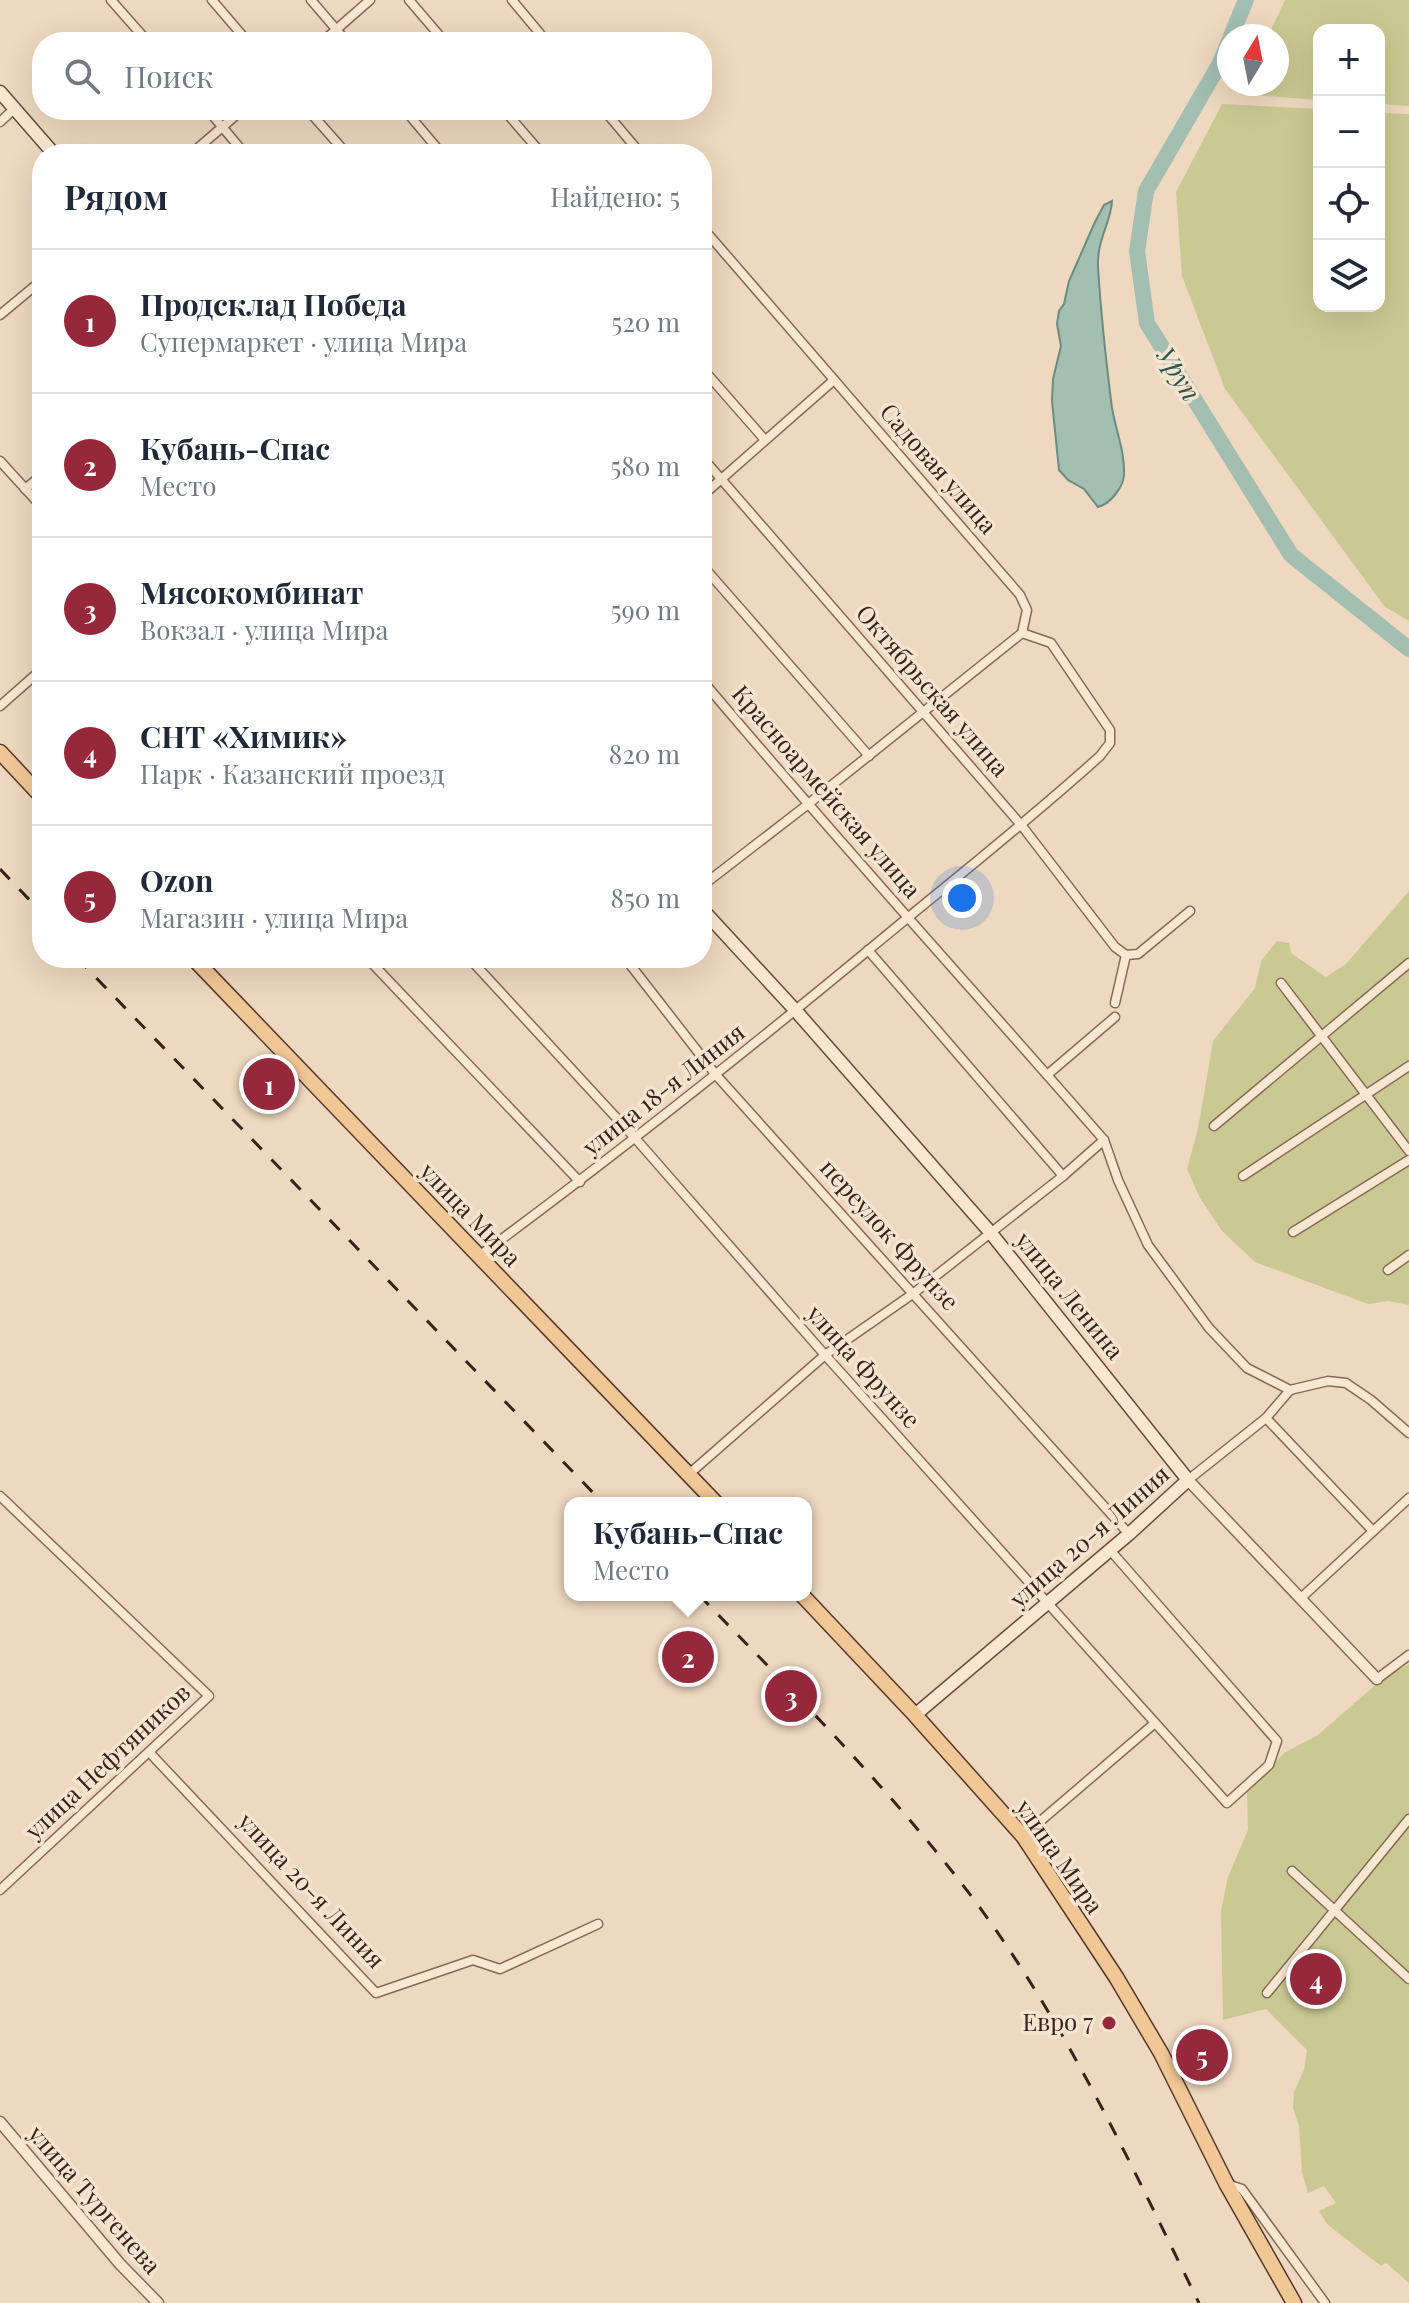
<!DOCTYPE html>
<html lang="ru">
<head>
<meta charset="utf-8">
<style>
	body { margin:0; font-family:"Playfair Display",serif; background:#f6f6f7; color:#1f2937 }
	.controls { position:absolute; right:24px; top:24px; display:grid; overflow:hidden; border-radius:16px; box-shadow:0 8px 32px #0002 }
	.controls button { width:72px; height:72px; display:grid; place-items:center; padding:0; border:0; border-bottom:2px solid #e0e1e3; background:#fff; color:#1f2937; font:40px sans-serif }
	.compass { position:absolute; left:1217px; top:24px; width:72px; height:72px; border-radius:50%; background:#fff; box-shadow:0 8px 32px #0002; rotate:10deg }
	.you { position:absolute; left:962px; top:898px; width:28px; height:28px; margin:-20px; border:6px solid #fff; border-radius:50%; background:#1a73e8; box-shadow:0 0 0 12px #1a73e833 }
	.badge { display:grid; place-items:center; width:52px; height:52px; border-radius:50%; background:#95283a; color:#fff; font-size:26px; font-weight:700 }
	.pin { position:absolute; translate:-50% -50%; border:4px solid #fff; box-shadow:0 2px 8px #0006 }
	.popup { position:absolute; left:564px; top:1497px; width:248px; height:104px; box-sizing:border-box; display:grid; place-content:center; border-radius:16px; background:#fff; filter:drop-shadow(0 2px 6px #0005); font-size:26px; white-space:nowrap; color:#747a83 }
	.popup b { font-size:30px; color:#1f2937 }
	.popup::after { content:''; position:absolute; left:50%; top:100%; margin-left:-16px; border:16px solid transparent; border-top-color:#fff }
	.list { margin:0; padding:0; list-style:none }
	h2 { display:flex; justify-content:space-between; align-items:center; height:104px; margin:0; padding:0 32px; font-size:34px }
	h2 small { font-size:26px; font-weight:400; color:#747a83 }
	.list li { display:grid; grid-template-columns:52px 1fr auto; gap:24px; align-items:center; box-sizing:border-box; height:144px; padding:0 32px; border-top:2px solid #e0e1e3 }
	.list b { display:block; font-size:30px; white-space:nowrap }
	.list p { margin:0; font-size:26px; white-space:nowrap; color:#747a83 }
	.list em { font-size:26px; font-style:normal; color:#747a83 }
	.icon { flex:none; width:44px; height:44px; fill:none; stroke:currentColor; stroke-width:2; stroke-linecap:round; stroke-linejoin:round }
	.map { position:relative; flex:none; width:1409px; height:2303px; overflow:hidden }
	.search { position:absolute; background:#fff; box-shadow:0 8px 32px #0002; left:32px; top:32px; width:680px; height:88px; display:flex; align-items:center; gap:20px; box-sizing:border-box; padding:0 28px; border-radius:32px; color:#747a83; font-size:30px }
	.panel { position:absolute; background:#fff; box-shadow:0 8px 32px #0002; left:32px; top:144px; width:680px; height:824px; border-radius:32px }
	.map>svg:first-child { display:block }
	.green { fill:#cbc993 }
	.water { fill:#a2bfb2; stroke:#6a8d7f; stroke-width:2 }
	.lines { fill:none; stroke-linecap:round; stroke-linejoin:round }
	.river { stroke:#a2bfb2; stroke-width:16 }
	.minor-casing { stroke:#866958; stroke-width:11 }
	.tertiary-casing { stroke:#866958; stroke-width:13 }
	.secondary-casing { stroke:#684a3b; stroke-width:15 }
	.primary-casing { stroke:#54382c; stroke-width:17 }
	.minor { stroke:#f9e7d2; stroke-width:8 }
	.tertiary { stroke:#f9e7d2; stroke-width:10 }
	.secondary { stroke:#f9e7d2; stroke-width:12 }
	.primary { stroke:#f2c796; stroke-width:14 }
	.rail { stroke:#36241c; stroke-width:3; stroke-dasharray:14 14; stroke-linecap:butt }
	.poi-dot { fill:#95283a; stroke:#f5e4cf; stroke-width:3 }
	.labels { text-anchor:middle; stroke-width:7; stroke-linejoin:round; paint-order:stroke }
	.street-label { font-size:24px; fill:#36241c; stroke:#f5e4cf }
	.poi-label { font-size:24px; fill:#36241c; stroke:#f5e4cf; text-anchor:end }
	.water-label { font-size:26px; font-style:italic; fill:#2b564c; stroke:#f5e4cf }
</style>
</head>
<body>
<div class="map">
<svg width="1409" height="2303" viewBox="0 0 1409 2303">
	<rect width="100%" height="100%" fill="#eed8bf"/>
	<!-- green -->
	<g class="green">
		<polygon points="1285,0 1409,0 1409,106 1379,104 1379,30 1319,30 1319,100 1240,94 1245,84 1277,84 1277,36 1268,36"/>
		<polygon points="1222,104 1319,109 1319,306 1379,306 1379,113 1409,114 1409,621 1385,607 1225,389 1182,276 1176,192"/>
		<polygon points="1409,891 1409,1305 1388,1301 1368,1304 1255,1262 1222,1231 1200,1198 1187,1169 1198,1129 1213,1041 1255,988 1261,961 1277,941 1289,943 1291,953 1326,977 1346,964"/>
		<polygon points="1409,1664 1409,2283 1386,2263 1381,2266 1327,2224 1319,2211 1336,2203 1324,2186 1308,2193 1302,2172 1299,2126 1293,2108 1294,2092 1304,2070 1307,2050 1266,2009 1223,2020 1221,1911 1228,1877 1248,1830 1247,1791 1284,1753 1318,1735 1380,1681"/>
	</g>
	<!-- water -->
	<path class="water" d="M1112 201C1111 223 1097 238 1098 267 1101 314 1106 361 1112 408 1116 431 1125 452 1124 475 1123 488 1110 504 1098 507L1084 489 1068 480 1059 470 1052 401 1053 379 1061 346 1057 324 1059 311 1064 304 1069 281 1095 222 1104 205Z"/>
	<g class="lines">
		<!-- river -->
		<g class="river">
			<polyline points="1231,36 1246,0"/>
			<polyline points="1229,41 1219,65 1146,191 1137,251 1147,323 1291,555 1409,649"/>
		</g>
		<defs>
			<g id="minor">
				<polyline points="111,0 148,42"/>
				<polyline points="212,0 248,42"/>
				<polyline points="311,0 347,42"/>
				<polyline points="409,0 445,42"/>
				<polyline points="512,0 547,42"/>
				<polyline points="322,42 370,0"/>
				<polyline points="208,110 245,154"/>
				<polyline points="308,110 347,154"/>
				<polyline points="405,110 442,154"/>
				<polyline points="504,110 542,154"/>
				<polyline points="604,110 641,154"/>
				<polyline points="0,122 14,109"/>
				<polyline points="191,154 242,110"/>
				<polyline points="0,315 42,280"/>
				<polyline points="702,368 765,440"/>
				<polyline points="702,457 1022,826 1115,947 1126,955 1138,954 1190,911"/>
				<polyline points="0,461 42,507"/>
				<polyline points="25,489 42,475"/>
				<polyline points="702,496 834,380"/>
				<polyline points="702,565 869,756"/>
				<path d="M702 680C833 836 970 986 1104 1140L1118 1180 1148 1245 1209 1328 1247 1368 1290 1390 1328 1381 1346 1383 1371 1400 1409 1433"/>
				<polyline points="0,706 42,669"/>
				<polyline points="702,886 807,805 1022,633"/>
				<polyline points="868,950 1063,1176"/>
				<polyline points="367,958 580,1182"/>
				<polyline points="469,958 635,1138 825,1355 1227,1803 1269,1765 1277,1741 1110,1550"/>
				<polyline points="625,958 716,1075 1129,1534"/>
				<polyline points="1281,983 1409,1151"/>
				<polyline points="1115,1003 1126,955"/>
				<polyline points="1047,1075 1115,1017"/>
				<polyline points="1214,1126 1409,963"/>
				<polyline points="1243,1176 1409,1066"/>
				<polyline points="1293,1232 1409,1160"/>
				<path d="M479 1256C613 1157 743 1054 871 948 948 884 1026 823 1100 756L1110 743V730L1051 643 1022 633 1027 610 1020 595 702 227"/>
				<polyline points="1388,1270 1409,1255"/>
				<polyline points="1266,1418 1373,1531"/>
				<polyline points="689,1474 825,1355 914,1293 1063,1176 1104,1140"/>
				<polyline points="1188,1480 1266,1418 1290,1390"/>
				<polyline points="0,1496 209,1696 0,1890"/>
				<polyline points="1301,1598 1409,1498"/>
				<polyline points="1377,1679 1409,1655"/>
				<polyline points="149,1752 376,1993 473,1960 500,1969 598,1924"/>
				<polyline points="1023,1836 1155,1723"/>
				<polyline points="1292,1871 1409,1979"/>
				<polyline points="1267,1993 1409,1819"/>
				<polyline points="1227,2184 1242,2189 1325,2303"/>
			</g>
			<g id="tertiary">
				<polyline points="1188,1480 1377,1679"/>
				<polyline points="0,2122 120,2264 158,2303"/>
			</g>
			<g id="secondary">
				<polyline points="0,92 54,154"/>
				<polyline points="702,909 796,1011 990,1232 1188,1480 1129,1534 915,1715"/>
			</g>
			<g id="primary">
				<polyline points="0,752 42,797"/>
				<polyline points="193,958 716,1503"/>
				<polyline points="802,1595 915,1715 1023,1836 1116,1977 1161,2053 1226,2183 1294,2303"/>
			</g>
		</defs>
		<!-- minor casing -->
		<use href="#minor" class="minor-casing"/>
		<!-- tertiary casing -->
		<use href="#tertiary" class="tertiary-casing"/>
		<!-- secondary casing -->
		<use href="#secondary" class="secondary-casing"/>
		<!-- primary casing -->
		<use href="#primary" class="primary-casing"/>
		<!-- minor -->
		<use href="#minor" class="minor"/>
		<!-- tertiary -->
		<use href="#tertiary" class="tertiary"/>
		<!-- secondary -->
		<use href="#secondary" class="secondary"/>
		<!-- primary -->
		<use href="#primary" class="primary"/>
		<!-- rail -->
		<g class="rail">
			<polyline points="0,869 42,913"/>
			<polyline points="77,958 603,1503"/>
			<path d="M699 1595C795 1694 892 1791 975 1901 1067 2025 1131 2165 1199 2303"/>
		</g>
	</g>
	<!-- markers -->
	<circle class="poi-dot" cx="1109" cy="2023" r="8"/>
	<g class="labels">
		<!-- street labels -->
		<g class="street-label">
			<text transform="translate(938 469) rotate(49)" y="8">Садовая улица</text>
			<text transform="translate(932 691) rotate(49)" y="8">Октябрьская улица</text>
			<text transform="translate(826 792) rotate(49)" y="8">Красноармейская улица</text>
			<text transform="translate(664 1090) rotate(-38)" y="8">улица 18-я Линия</text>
			<text transform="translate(470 1215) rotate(46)" y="8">улица Мира</text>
			<text transform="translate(889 1235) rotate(48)" y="8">переулок Фрунзе</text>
			<text transform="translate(1069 1296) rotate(51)" y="8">улица Ленина</text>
			<text transform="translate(863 1367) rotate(48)" y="8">улица Фрунзе</text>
			<text transform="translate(1090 1537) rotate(-41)" y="8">улица 20-я Линия</text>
			<text transform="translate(108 1762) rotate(-43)" y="8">улица Нефтяников</text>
			<text transform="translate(1059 1857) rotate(55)" y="8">улица Мира</text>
			<text transform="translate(311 1891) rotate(47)" y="8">улица 20-я Линия</text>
			<text transform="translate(94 2200) rotate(49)" y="8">улица Тургенева</text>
		</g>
		<!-- poi labels -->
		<g class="poi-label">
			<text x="1093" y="2031">Евро 7</text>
		</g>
		<!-- water labels -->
		<g class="water-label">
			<text transform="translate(1178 374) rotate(58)" y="9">Уруп</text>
		</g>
	</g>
</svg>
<div class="controls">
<button>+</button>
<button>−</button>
<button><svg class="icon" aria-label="locate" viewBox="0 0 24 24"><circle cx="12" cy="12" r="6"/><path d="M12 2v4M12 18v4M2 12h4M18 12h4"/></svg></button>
<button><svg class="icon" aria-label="layers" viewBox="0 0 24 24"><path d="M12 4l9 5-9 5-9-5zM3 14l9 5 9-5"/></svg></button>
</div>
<svg class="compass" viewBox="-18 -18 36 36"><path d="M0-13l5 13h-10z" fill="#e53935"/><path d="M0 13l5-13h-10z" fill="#747a83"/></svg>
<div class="you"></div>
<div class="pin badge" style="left:269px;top:1084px">1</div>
<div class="pin badge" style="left:688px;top:1657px">2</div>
<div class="popup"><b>Кубань-Спас</b>Место</div>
<div class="pin badge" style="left:791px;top:1696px">3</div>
<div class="pin badge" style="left:1316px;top:1979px">4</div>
<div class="pin badge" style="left:1202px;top:2055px">5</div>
<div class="search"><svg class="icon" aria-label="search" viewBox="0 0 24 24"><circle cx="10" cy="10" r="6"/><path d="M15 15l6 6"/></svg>Поиск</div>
<section class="panel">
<h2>Рядом<small>Найдено: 5</small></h2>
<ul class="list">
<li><span class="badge">1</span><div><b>Продсклад Победа</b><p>Супермаркет · улица Мира</p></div><em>520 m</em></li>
<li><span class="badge">2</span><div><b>Кубань-Спас</b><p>Место</p></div><em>580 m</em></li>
<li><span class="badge">3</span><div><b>Мясокомбинат</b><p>Вокзал · улица Мира</p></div><em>590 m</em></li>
<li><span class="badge">4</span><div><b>СНТ «Химик»</b><p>Парк · Казанский проезд</p></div><em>820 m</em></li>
<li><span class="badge">5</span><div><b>Ozon</b><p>Магазин · улица Мира</p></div><em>850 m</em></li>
</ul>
</section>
</div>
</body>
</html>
